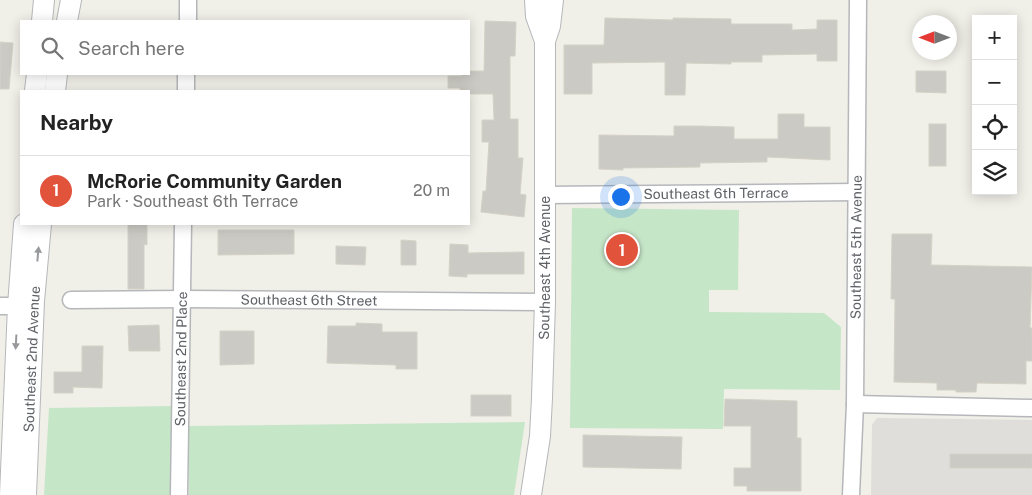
<!DOCTYPE html>
<html lang="en">
<head>
<meta charset="utf-8">
<style>
	body { margin:0; font-family:"Public Sans",sans-serif; background:#f2f2f2; color:#222 }
	.controls { position:absolute; right:15px; top:15px; display:grid; overflow:hidden; border-radius:0px; box-shadow:0 2px 12px #0003 }
	.controls button { width:45px; height:45px; display:grid; place-items:center; padding:0; border:0; border-bottom:1px solid #e0e0e0; background:#fff; color:#222; font:25px sans-serif }
	.compass { position:absolute; left:912px; top:15px; width:45px; height:45px; border-radius:50%; background:#fff; box-shadow:0 2px 12px #0003; rotate:270deg }
	.you { position:absolute; left:620px; top:196px; width:18px; height:18px; margin:-12px; border:4px solid #fff; border-radius:50%; background:#1a73e8; box-shadow:0 0 0 8px #1a73e833 }
	.badge { display:grid; place-items:center; width:32px; height:32px; border-radius:50%; background:#e2533c; color:#fff; font-size:16px; font-weight:700 }
	.pin { position:absolute; translate:-50% -50%; border:2px solid #fff; box-shadow:0 1px 5px #0006 }
	.list { margin:0; padding:0; list-style:none }
	h2 { display:flex; justify-content:space-between; align-items:center; height:65px; margin:0; padding:0 20px; font-size:21px }
	h2 small { font-size:16px; font-weight:400; color:#767676 }
	.list li { display:grid; grid-template-columns:32px 1fr auto; gap:15px; align-items:center; box-sizing:border-box; height:70px; padding:0 20px; border-top:1px solid #e0e0e0 }
	.list b { display:block; font-size:19px; white-space:nowrap }
	.list p { margin:0; font-size:16px; white-space:nowrap; color:#767676 }
	.list em { font-size:16px; font-style:normal; color:#767676 }
	.icon { flex:none; width:28px; height:28px; fill:none; stroke:currentColor; stroke-width:2; stroke-linecap:round; stroke-linejoin:round }
	.map { position:relative; flex:none; width:1032px; height:495px; overflow:hidden }
	.search { position:absolute; background:#fff; box-shadow:0 2px 12px #0003; left:20px; top:20px; width:450px; height:55px; display:flex; align-items:center; gap:12px; box-sizing:border-box; padding:0 18px; border-radius:0px; color:#767676; font-size:19px }
	.panel { position:absolute; background:#fff; box-shadow:0 2px 12px #0003; left:20px; top:90px; width:450px; height:135px; border-radius:0px }
	.map>svg:first-child { display:block }
	.industrial { fill:#dfdeda }
	.green { fill:#c6e6c8 }
	.building { fill:#cccac4; stroke:#d5d1c6 }
	.lines { fill:none; stroke-linecap:round; stroke-linejoin:round }
	.minor-casing { stroke:#b5b7bb; stroke-width:19 }
	.tertiary-casing { stroke:#b5b7bb; stroke-width:22 }
	.minor { stroke:#fff; stroke-width:16 }
	.tertiary { stroke:#fff; stroke-width:20 }
	.oneway { fill:#97999c }
	.labels { text-anchor:middle; stroke-width:4; stroke-linejoin:round; paint-order:stroke }
	.street-label { font-size:14px; fill:#5f6267; stroke:#fff }
</style>
</head>
<body>
<div class="map">
<svg width="1032" height="495" viewBox="0 0 1032 495">
	<rect width="100%" height="100%" fill="#f0efe8"/>
	<!-- industrial -->
	<polygon class="industrial" points="877,418 1032,420 1032,495 871,495 872,425"/>
	<!-- green -->
	<g class="green">
		<polygon points="572,208 739,210 738,290 709,290 709,312 824,313 841,327 840,390 724,389 723,429 570,428"/>
		<polygon points="172,406 172,495 44,495 49,408"/>
		<polygon points="525,422 514,495 189,495 189,426"/>
	</g>
	<!-- building -->
	<g class="building">
		<polygon points="605,18 673,20 673,18 731,19 731,24 792,24 792,30 817,29 817,20 837,20 837,61 817,61 817,54 762,55 762,62 731,62 731,64 686,63 685,95 665,95 665,62 592,63 592,94 564,94 564,45 604,45"/>
		<polygon points="485,21 516,22 515,56 510,56 510,119 518,119 518,158 523,158 520,194 526,195 524,217 481,212 483,191 486,191 489,142 482,142 482,120 494,120 493,94 469,94 469,91 460,91 460,88 448,88 448,76 462,76 462,74 469,74 469,71 484,71"/>
		<polygon points="0,42 13,43 9,89 0,89"/>
		<polygon points="916,71 946,71 946,93 916,92"/>
		<polygon points="778,114 804,114 804,127 830,127 830,160 767,157 767,162 700,163 700,167 623,168 623,170 599,169 599,135 674,136 674,126 699,126 734,127 734,139 778,139"/>
		<rect x="929" y="124" width="17" height="42"/>
		<polygon points="128,224 147,224 147,245 144,244 144,289 128,289"/>
		<polygon points="218,230 294,230 294,254 218,255"/>
		<polygon points="892,234 932,234 931,265 1032,267 1030,328 1032,328 1032,361 1026,361 1026,384 977,383 976,392 956,392 956,390 937,390 937,383 894,382 895,299 891,299"/>
		<polygon points="401,240 416,241 416,265 401,265"/>
		<polygon points="450,244 468,245 468,253 524,252 524,274 467,274 467,277 449,276"/>
		<polygon points="336,246 366,247 365,265 336,264"/>
		<polygon points="356,323 382,324 382,332 417,332 417,369 396,369 396,365 327,363 328,326 356,326"/>
		<polygon points="159,325 160,351 129,351 128,326"/>
		<polygon points="220,331 254,331 254,364 220,365"/>
		<polygon points="82,346 103,346 102,388 73,387 73,393 54,393 54,372 82,372"/>
		<rect x="471" y="395" width="40" height="21"/>
		<polygon points="725,399 797,401 797,438 801,438 801,491 747,491 747,486 734,486 734,468 751,468 751,426 724,426"/>
		<polygon points="583,435 682,437 681,469 583,467"/>
		<rect x="950" y="454" width="82" height="14"/>
	</g>
	<g class="lines">
		<defs>
			<g id="minor">
				<polyline points="188,21 188,0"/>
				<polyline points="186,91 186,74"/>
				<path id="s1" d="M545 195 856 192"/>
				<path id="s2" d="M71 300 183 299 545 302"/>
				<polyline points="0,306 18,306 30,302"/>
				<polyline points="855,404 1032,408"/>
				<path id="s3" d="M179 495 183 224"/>
				<path id="s4" d="M851 495 855 404 858 0"/>
			</g>
			<g id="tertiary">
				<polyline points="535,0 536,16 545,41"/>
				<polyline points="42,21 44,0"/>
				<polyline points="67,21 71,0"/>
				<polyline points="35,91 37,74"/>
				<polyline points="55,91 57,74"/>
				<polyline points="10,495 18,306 24,224"/>
				<path id="s5" d="M26 495 34 301 41 224"/>
				<path id="s6" d="M531 495 540 436 542 398 545 302V41L550 26 553 0"/>
			</g>
		</defs>
		<!-- minor casing -->
		<use href="#minor" class="minor-casing"/>
		<!-- tertiary casing -->
		<use href="#tertiary" class="tertiary-casing"/>
		<!-- minor -->
		<use href="#minor" class="minor"/>
		<!-- tertiary -->
		<use href="#tertiary" class="tertiary"/>
	</g>
	<!-- one-way arrows -->
	<defs><path id="oneway-solid" d="M-6-.8H1V-3.2L6.5 0L1 3.2V.8H-6Z" transform="scale(1.25)"/></defs>
	<g class="oneway">
		<use href="#oneway-solid" transform="translate(38 254) rotate(-85)"/>
		<use href="#oneway-solid" transform="translate(16 342) rotate(93)"/>
	</g>
	<g class="labels">
		<!-- street labels -->
		<g class="street-label">
			<text dy="5" stroke="none"><textPath href="#s1" startOffset="171">Southeast 6th Terrace</textPath></text>
			<text dy="5" stroke="none"><textPath href="#s4" startOffset="248">Southeast 5th Avenue</textPath></text>
			<text dy="5" stroke="none"><textPath href="#s6" startOffset="228">Southeast 4th Avenue</textPath></text>
			<text dy="5" stroke="none"><textPath href="#s2" startOffset="238">Southeast 6th Street</textPath></text>
			<text dy="5" stroke="none"><textPath href="#s5" startOffset="136">Southeast 2nd Avenue</textPath></text>
			<text dy="5" stroke="none"><textPath href="#s3" startOffset="136">Southeast 2nd Place</textPath></text>
		</g>
	</g>
</svg>
<div class="controls">
<button>+</button>
<button>−</button>
<button><svg class="icon" aria-label="locate" viewBox="0 0 24 24"><circle cx="12" cy="12" r="6"/><path d="M12 2v4M12 18v4M2 12h4M18 12h4"/></svg></button>
<button><svg class="icon" aria-label="layers" viewBox="0 0 24 24"><path d="M12 4l9 5-9 5-9-5zM3 14l9 5 9-5"/></svg></button>
</div>
<svg class="compass" viewBox="-18 -18 36 36"><path d="M0-13l5 13h-10z" fill="#e53935"/><path d="M0 13l5-13h-10z" fill="#767676"/></svg>
<div class="you"></div>
<div class="pin badge" style="left:622px;top:250px">1</div>
<div class="search"><svg class="icon" aria-label="search" viewBox="0 0 24 24"><circle cx="10" cy="10" r="6"/><path d="M15 15l6 6"/></svg>Search here</div>
<section class="panel">
<h2>Nearby<small></small></h2>
<ul class="list">
<li><span class="badge">1</span><div><b>McRorie Community Garden</b><p>Park · Southeast 6th Terrace</p></div><em>20 m</em></li>
</ul>
</section>
</div>
</body>
</html>
